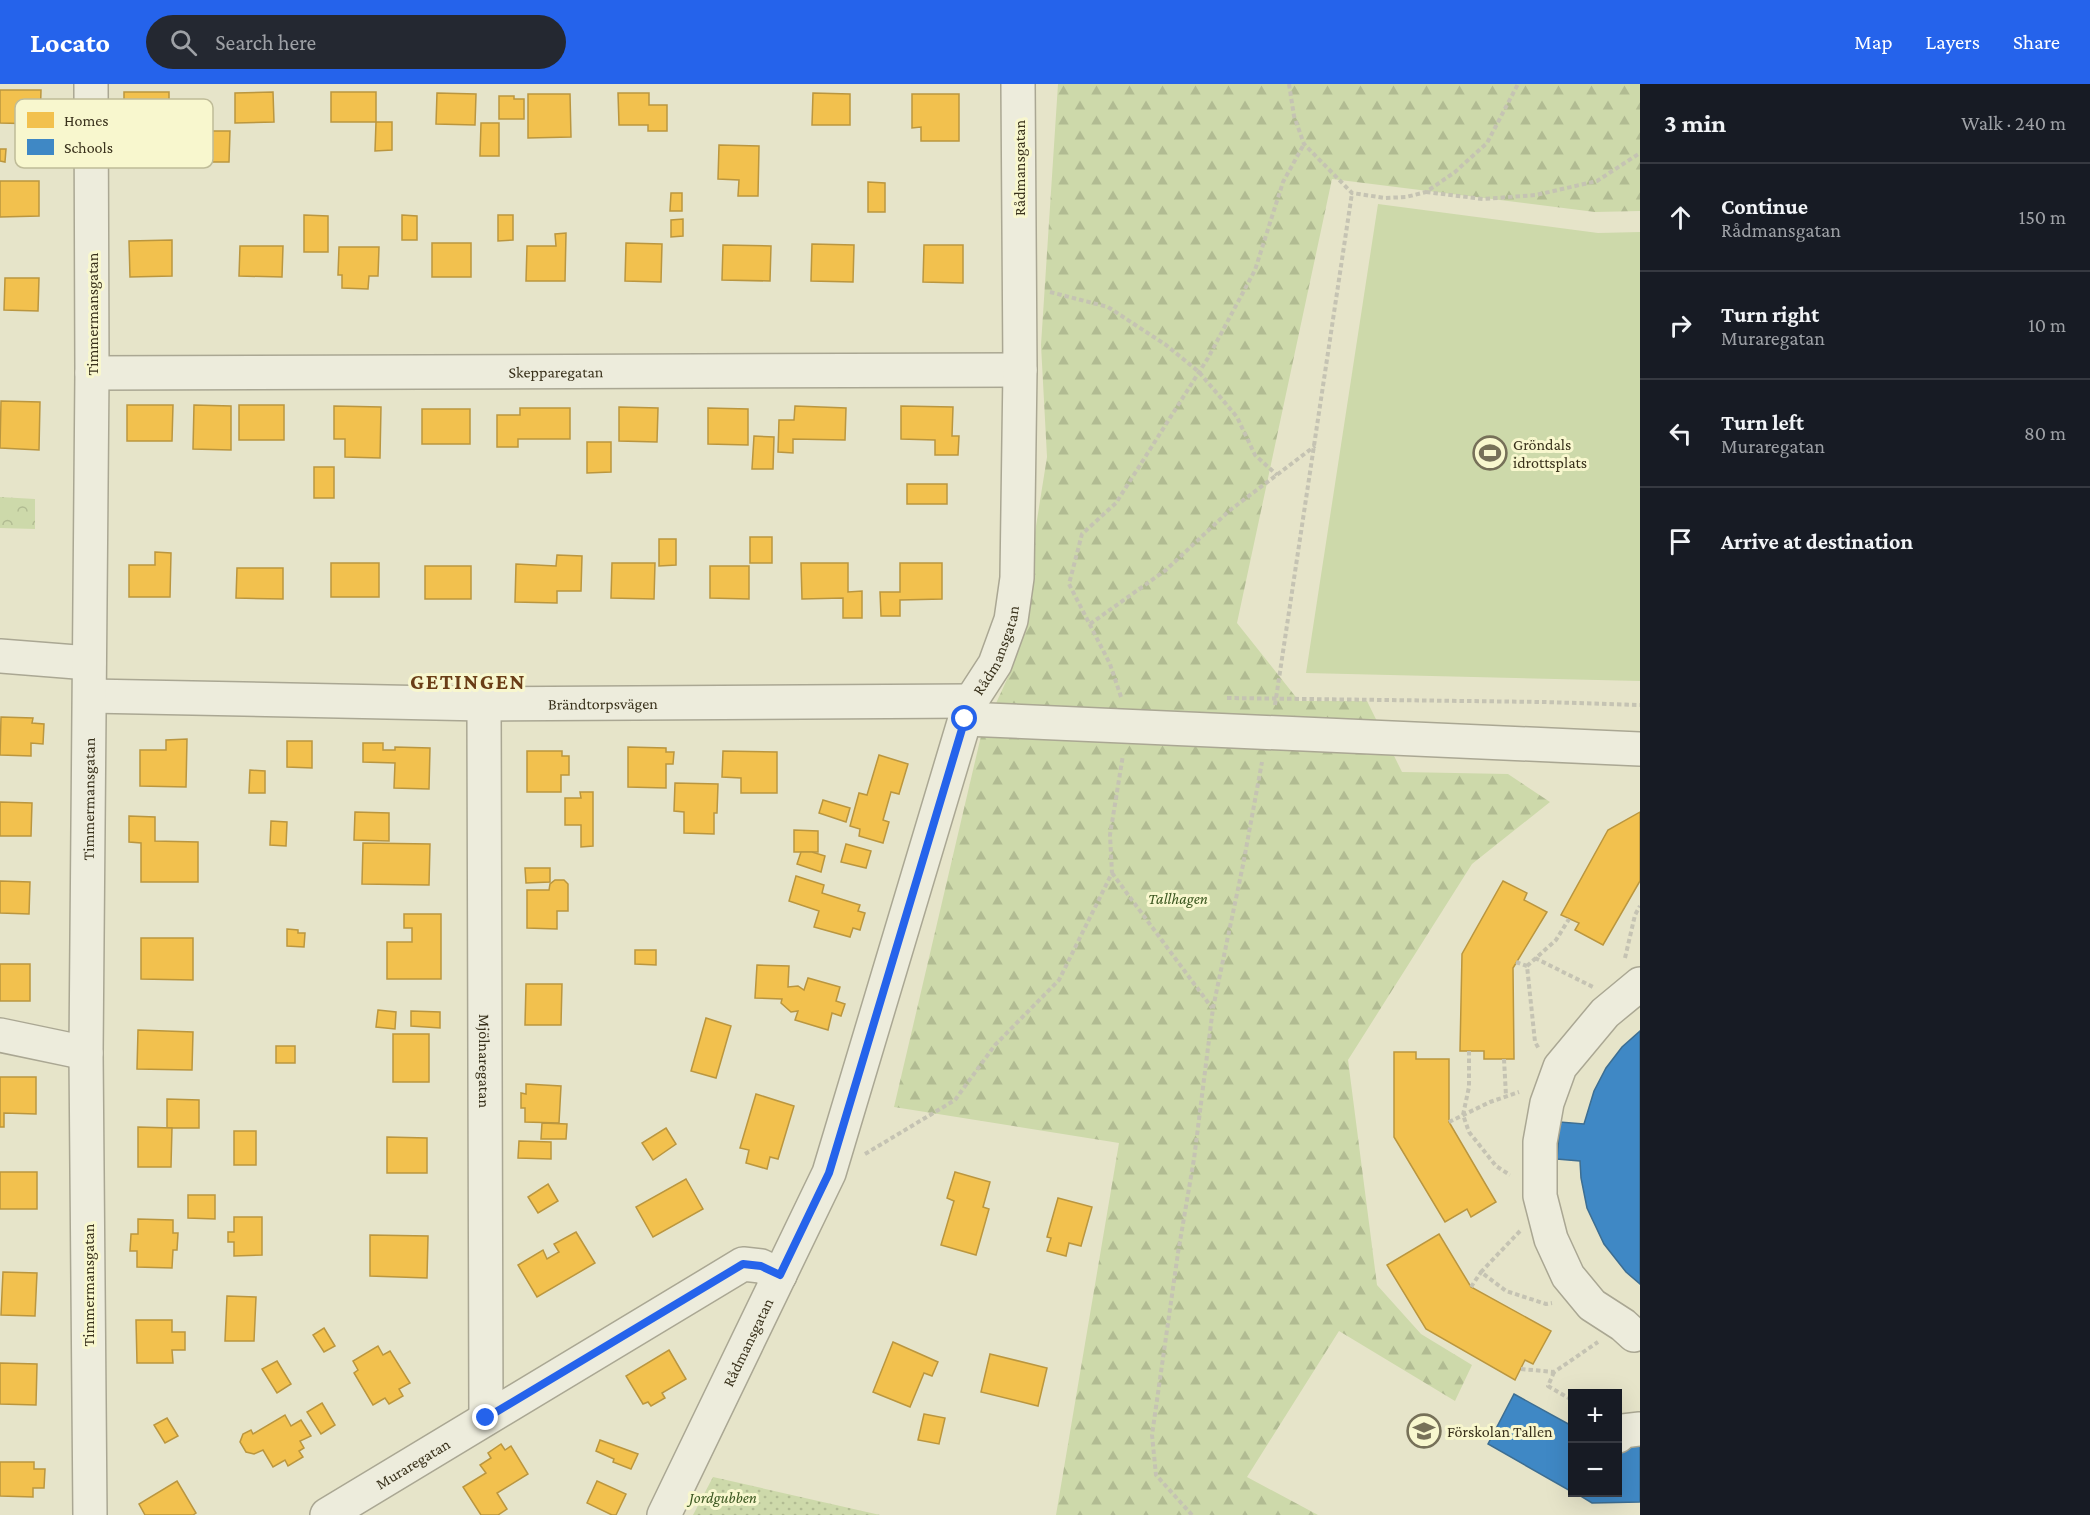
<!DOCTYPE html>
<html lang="en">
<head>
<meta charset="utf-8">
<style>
	body { margin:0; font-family:"Crimson Pro",serif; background:#242831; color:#f1f3f6 }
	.controls { position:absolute; right:18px; bottom:18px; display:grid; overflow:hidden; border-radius:0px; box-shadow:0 6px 24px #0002 }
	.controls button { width:54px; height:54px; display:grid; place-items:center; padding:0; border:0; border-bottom:2px solid #363941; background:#171b24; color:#f1f3f6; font:30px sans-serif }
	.stop { position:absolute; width:18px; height:18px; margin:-14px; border:4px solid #2563eb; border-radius:50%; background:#fff }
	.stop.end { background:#2563eb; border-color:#fff; box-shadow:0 2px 6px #0008 }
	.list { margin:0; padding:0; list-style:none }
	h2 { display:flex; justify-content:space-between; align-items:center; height:78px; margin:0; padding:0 24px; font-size:26px }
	h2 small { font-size:20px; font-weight:400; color:#9ea1a6 }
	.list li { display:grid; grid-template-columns:39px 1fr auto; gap:18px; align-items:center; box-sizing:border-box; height:108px; padding:0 24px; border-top:2px solid #363941 }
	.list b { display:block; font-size:22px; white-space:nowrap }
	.list p { margin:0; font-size:20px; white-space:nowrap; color:#9ea1a6 }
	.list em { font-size:20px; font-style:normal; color:#9ea1a6 }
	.icon { flex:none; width:33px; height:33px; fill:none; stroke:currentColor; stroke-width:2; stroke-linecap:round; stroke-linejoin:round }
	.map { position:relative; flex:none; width:1640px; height:1431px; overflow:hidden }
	header { display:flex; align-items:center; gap:36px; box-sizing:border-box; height:84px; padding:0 30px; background:#2563eb; color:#fff }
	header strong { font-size:28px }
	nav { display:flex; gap:33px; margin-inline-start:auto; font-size:21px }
	.search { width:420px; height:54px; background:#242831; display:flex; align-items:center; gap:15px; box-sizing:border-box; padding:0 21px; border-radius:33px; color:#9ea1a6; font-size:22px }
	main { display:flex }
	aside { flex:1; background:#171b24 }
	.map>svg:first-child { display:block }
	.grass { fill:#cdd9aa }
	.forest { fill:url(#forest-firs) }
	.park { fill:url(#park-crowns) }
	.garden { fill:url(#garden-dots) }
	.homes { fill:#f2c14e; stroke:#ba963f; stroke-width:1.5 }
	.schools { fill:#3f88c5; stroke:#3d6e92; stroke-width:1.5 }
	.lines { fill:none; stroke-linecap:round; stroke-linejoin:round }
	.minor-casing { stroke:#aaa793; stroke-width:36 }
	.path { stroke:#c5c3b3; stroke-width:4; stroke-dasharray:4.5 3; stroke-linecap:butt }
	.minor { stroke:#edecdc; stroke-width:33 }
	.route { stroke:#2563eb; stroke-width:8 }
	.labels { text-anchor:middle; stroke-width:6; stroke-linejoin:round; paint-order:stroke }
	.street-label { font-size:16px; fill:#39311b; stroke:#f8f7ce }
	.poi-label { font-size:16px; fill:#39311b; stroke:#f8f7ce; text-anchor:start }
	.park-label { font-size:16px; font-style:italic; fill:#3b5720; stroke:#f8f7ce }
	.district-label { font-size:22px; font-weight:bold; letter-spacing:1.5px; fill:#6a3d16; stroke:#f8f7ce }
	.key { fill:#f8f7ce; stroke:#bfbc98; stroke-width:1.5 }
	.key-label { font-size:16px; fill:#39311b }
</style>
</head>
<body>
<header>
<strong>Locato</strong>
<div class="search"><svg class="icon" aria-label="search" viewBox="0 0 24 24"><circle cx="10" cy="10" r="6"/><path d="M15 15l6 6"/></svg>Search here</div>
<nav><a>Map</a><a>Layers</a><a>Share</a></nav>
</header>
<main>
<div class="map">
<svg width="1640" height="1431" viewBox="0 0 1640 1431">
	<defs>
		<pattern id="forest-firs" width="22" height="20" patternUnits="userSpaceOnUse" patternTransform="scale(1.5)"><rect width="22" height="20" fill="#cdd9aa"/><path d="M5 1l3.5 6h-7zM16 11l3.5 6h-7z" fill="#b1bb92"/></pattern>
		<pattern id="park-crowns" width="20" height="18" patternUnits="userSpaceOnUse" patternTransform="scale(1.5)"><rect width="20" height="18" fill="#cdd9aa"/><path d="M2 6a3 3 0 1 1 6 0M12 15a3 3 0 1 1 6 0" fill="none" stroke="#b1bb92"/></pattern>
		<pattern id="garden-dots" width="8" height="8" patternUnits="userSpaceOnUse" patternTransform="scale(1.5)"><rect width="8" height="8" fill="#cdd9aa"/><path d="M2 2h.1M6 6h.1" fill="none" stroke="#b1bb92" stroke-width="1.8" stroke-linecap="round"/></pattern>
	</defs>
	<rect width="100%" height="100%" fill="#e6e4c9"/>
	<!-- grass -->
	<polygon class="grass" points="1378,120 1598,149 1640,148 1640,597 1306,589"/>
	<!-- forest -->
	<polygon class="forest" points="1058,0 1640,0 1640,127 1595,128 1332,95 1237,539 1299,617 1367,617 1402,688 1508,690 1550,718 1472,780 1348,976 1377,1201 1421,1250 1472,1281 1455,1317 1339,1247 1247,1393 1318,1431 1056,1431 1119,1059 894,1023 981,652 1014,580 1047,373 1041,261"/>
	<!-- park -->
	<polygon class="park" points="0,413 35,415 35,445 0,444"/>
	<!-- garden -->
	<polygon class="garden" points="713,1393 880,1431 693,1431"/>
	<!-- homes -->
	<g class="homes">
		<polygon points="0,6 41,6 40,40 0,39"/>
		<rect x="124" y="8" width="45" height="31"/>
		<polygon points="273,8 274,38 235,39 235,9"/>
		<rect x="331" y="8" width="45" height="30"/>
		<polygon points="437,9 476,10 475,41 436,40"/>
		<polygon points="618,9 649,9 649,21 667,21 667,47 648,47 648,41 619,41"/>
		<polygon points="813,9 850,10 850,41 812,41"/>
		<polygon points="528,10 570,10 571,53 528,54"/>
		<polygon points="912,10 959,10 959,57 921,57 921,43 912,44"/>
		<polygon points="499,12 514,12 514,15 524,15 524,35 499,35"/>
		<polygon points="376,38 392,38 392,66 375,67"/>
		<polygon points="481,39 499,39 499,72 480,72"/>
		<polygon points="209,47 230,47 229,78 209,78"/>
		<polygon points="719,61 759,62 758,112 738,112 739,96 718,95"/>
		<polygon points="0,65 6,65 5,78 0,77"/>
		<polygon points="0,97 39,97 39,132 0,133"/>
		<polygon points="868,98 885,99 885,128 868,128"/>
		<polygon points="671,109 682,109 682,127 670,127"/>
		<polygon points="304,131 328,132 328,168 304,168"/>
		<polygon points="402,131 417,132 417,156 402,156"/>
		<polygon points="498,131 513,131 513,156 498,157"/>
		<polygon points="683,135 683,152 671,153 671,136"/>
		<polygon points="566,149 565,197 526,197 527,162 556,162 555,150"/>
		<polygon points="172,156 172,192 130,193 129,157"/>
		<rect x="432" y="159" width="39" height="34"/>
		<polygon points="626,159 662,160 661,198 625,197"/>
		<polygon points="812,160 854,161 853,198 811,197"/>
		<polygon points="723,161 771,162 770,197 722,196"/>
		<polygon points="924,161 963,161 963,199 923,198"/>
		<polygon points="240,162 283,162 282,193 239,192"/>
		<polygon points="339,163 379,163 378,192 369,192 368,205 342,204 342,191 338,191"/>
		<polygon points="5,194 39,194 38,227 4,226"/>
		<polygon points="1,317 40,318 39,366 0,364"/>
		<polygon points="127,321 173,321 172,357 127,357"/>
		<polygon points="194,321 231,322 231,366 193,365"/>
		<rect x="239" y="321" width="45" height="35"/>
		<polygon points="334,322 381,323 380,374 345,373 345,355 334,355"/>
		<polygon points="795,322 846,324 845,356 793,355 793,369 778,368 779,336 794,336"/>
		<polygon points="901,322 953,323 952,352 959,352 958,371 935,371 935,356 901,355"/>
		<polygon points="619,323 658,324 657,358 619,357"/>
		<polygon points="520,324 570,324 570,355 518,355 518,363 497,363 497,331 520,331"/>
		<polygon points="708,324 748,325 748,361 708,360"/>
		<rect x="422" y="325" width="48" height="35"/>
		<polygon points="754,352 774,353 773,385 752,385"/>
		<polygon points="587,358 611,358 611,388 587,389"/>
		<rect x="314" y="383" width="20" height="31"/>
		<rect x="907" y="400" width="40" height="20"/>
		<rect x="750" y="453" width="22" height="26"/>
		<polygon points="659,455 676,455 676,481 659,482"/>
		<polygon points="155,468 171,469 170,513 129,513 129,481 155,481"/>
		<polygon points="557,471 582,472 581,507 557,507 557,519 515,518 516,480 556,482"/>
		<rect x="331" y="479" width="48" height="34"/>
		<polygon points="612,479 655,479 654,515 611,514"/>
		<polygon points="801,479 848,479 848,508 862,507 862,534 843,534 843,514 802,515"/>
		<polygon points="900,479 942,479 942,515 900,516 900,532 881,532 880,508 900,508"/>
		<rect x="425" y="482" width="46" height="33"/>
		<polygon points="710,482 749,482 749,515 710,514"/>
		<polygon points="237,484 283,484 283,515 236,514"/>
		<polygon points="1,633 33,634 32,639 44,640 43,660 31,659 31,672 0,671"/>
		<polygon points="187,655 186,703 140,702 140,666 166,666 166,656"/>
		<polygon points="287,657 312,657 312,684 287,683"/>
		<polygon points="363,659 383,659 383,666 395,666 395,663 430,664 429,705 394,704 395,679 363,678"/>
		<polygon points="628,663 666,664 666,668 674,668 673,680 666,680 666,704 628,703"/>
		<polygon points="527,667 562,667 562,672 569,672 569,691 561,691 561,708 527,708"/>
		<polygon points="723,667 777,668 777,709 741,709 741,694 722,693"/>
		<polygon points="879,671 908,680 899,710 891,708 883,736 889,738 883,759 859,752 860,745 850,742 859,709 867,711"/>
		<polygon points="250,686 265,687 265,709 249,709"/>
		<polygon points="675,699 718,700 717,729 714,729 714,750 684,749 684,728 674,727"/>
		<polygon points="580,708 593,708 593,762 581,763 581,741 565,741 565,714 581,714"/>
		<polygon points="823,716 850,724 846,738 819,729"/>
		<polygon points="0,718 32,719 31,752 0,752"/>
		<polygon points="355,728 389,729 389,757 354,756"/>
		<polygon points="1640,728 1640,797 1603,861 1575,846 1579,839 1561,831 1608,746"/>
		<polygon points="129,732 155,733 155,757 198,758 198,798 141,798 141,759 129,758"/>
		<polygon points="271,737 287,738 286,762 270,761"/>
		<polygon points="794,746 818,747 818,768 794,768"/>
		<polygon points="363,759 430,760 429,801 362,800"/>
		<polygon points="846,760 871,767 866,784 841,778"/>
		<polygon points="801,768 812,768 825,772 821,788 797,780"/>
		<polygon points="525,784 550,784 550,798 526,799"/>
		<polygon points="796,792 824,801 822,809 860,821 858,827 865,829 860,846 853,844 850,853 814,843 819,827 789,817"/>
		<polygon points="555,796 564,796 568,800 568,827 557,827 557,845 527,844 527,806 549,806 550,800"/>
		<polygon points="0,797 30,798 29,830 0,829"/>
		<polygon points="1503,797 1527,809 1524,816 1547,828 1513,884 1514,975 1484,975 1484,967 1460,967 1462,870"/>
		<polygon points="404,830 441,830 441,895 387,895 387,858 412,858 412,844 404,844"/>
		<polygon points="287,845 298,846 298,849 305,849 304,863 287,862"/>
		<polygon points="141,854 193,854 193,896 141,895"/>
		<polygon points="635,866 656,866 656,881 635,880"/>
		<rect x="0" y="880" width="30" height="37"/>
		<polygon points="757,881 789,882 788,903 798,902 804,906 808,894 840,903 836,917 845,920 841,932 832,929 828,946 795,936 798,927 791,928 781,919 782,915 755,914"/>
		<polygon points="526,900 562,900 561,941 525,941"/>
		<polygon points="378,926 396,928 395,945 376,943"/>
		<polygon points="411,927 440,928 440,944 411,942"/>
		<polygon points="706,934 731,942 716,994 691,987"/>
		<polygon points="138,946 193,948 192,986 137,985"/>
		<rect x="393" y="950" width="36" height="48"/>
		<rect x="276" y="962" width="19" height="17"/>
		<polygon points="1394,968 1416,968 1416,975 1449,975 1449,1038 1496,1118 1471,1133 1467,1125 1445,1138 1394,1053"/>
		<polygon points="0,993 36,993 36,1030 4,1029 4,1043 0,1043"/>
		<polygon points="526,1000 561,1002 559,1039 525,1038 525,1024 521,1024 521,1009 526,1010"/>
		<polygon points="756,1010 794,1022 778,1075 770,1073 767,1085 746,1079 749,1066 740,1064"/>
		<polygon points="167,1015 199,1016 199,1044 167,1044"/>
		<polygon points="542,1039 567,1040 566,1055 541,1055"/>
		<polygon points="138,1043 172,1044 171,1083 138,1083"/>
		<polygon points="666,1044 676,1060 653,1076 642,1059"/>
		<rect x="234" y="1047" width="22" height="34"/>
		<polygon points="387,1053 427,1054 427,1089 387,1089"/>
		<polygon points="519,1057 551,1058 551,1075 518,1074"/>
		<rect x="0" y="1088" width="37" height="37"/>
		<polygon points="955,1088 990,1098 983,1123 989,1125 976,1171 941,1161 954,1117 947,1114"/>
		<polygon points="686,1095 703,1125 653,1153 636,1123"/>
		<polygon points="548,1100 558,1117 538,1129 528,1113"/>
		<polygon points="188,1111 215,1111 215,1135 188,1134"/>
		<polygon points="1058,1114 1092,1123 1081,1162 1069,1159 1066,1172 1047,1167 1051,1154 1047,1153"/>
		<polygon points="234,1133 262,1133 262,1171 234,1172 234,1158 228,1158 228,1148 234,1148"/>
		<polygon points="138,1135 173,1136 173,1149 178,1149 177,1166 173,1166 172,1184 137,1183 137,1167 130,1167 131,1150 138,1150"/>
		<polygon points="576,1148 595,1179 537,1213 518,1181 543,1166 547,1175 559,1168 554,1160"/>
		<polygon points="1439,1150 1471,1203 1551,1247 1533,1280 1525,1276 1515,1296 1426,1245 1387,1181"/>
		<polygon points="370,1151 428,1152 427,1194 370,1192"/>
		<polygon points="3,1188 37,1189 35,1232 1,1231"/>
		<polygon points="227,1212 256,1213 254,1257 225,1257"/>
		<polygon points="136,1236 172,1236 172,1248 185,1248 185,1266 172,1266 173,1279 137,1279"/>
		<polygon points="324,1244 335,1262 324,1268 313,1251"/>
		<polygon points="893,1258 938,1278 932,1292 924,1289 910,1323 873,1308"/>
		<polygon points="378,1262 383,1271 390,1267 410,1299 399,1305 403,1312 389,1320 385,1314 373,1321 354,1289 358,1286 353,1277"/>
		<polygon points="669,1266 686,1295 662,1309 665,1314 651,1322 648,1318 643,1320 626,1292"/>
		<polygon points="990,1270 1047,1284 1038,1322 981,1308"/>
		<polygon points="277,1277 291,1300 277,1309 262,1285"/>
		<polygon points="0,1279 37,1280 36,1321 0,1320"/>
		<polygon points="322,1319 335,1341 321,1350 307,1328"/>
		<polygon points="924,1330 945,1334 939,1360 918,1356"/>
		<polygon points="285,1331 291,1342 301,1336 311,1352 300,1357 304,1364 299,1367 303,1373 288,1382 285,1376 273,1383 263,1366 254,1370 246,1368 240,1358 243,1350 251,1346 253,1350"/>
		<polygon points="167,1334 178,1352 165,1359 154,1341"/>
		<polygon points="600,1356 638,1370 631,1385 613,1378 614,1375 596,1367"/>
		<polygon points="501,1360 505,1366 511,1362 528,1390 497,1409 507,1425 498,1431 481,1431 463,1403 486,1389 480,1381 491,1374 488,1369"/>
		<polygon points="0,1378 34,1378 34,1385 45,1385 44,1404 33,1404 33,1413 0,1412"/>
		<polygon points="177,1397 196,1429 193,1431 145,1431 139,1420"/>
		<polygon points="597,1397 626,1410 616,1431 612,1431 587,1419"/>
	</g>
	<!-- schools -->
	<g class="schools">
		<polygon points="1640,947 1640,1200 1626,1188 1604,1160 1587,1124 1581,1094 1580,1077 1557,1075 1560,1038 1584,1040 1594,1007 1606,984 1622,963"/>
		<polygon points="1514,1310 1572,1342 1572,1408 1488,1360"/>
		<polygon points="1618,1361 1640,1361 1640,1418 1592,1419 1574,1408 1618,1408"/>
	</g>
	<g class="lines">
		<defs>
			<g id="minor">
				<path id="s1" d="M92 289 1020 286"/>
				<polyline points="0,572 89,579"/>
				<path id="s2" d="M90 612 484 620 971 617"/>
				<path id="s3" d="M484 620 486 1334"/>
				<polyline points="965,635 1640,665"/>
				<polyline points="0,951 86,969"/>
				<polyline points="1634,1251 1623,1241 1592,1221 1568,1192 1551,1155 1540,1112 1540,1058 1547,1019 1560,983 1605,929 1640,900"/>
				<polyline points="1618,1352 1623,1347 1640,1345"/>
				<path id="s4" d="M90 1431 86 969 92 289 91 0"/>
				<path id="s5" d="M327 1431 743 1180 761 1182 780 1191"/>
				<path id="s6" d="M664 1431 829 1089 965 635 971 617 995 580 1011 536 1017 494 1020 286 1018 0"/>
			</g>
		</defs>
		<!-- minor casing -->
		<use href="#minor" class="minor-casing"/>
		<!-- path -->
		<g class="path">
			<polyline points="1289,0 1294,32 1304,60 1352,109 1385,114 1406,113 1426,108 1455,88 1487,59 1518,0"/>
			<polyline points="1426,108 1483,115 1536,111 1597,97 1640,69"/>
			<polyline points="1050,208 1108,223 1166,261 1199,288 1237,333 1255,371 1277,391"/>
			<polyline points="1090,540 1166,486 1229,427 1315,362"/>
			<polyline points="1121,613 1110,580 1069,500 1082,450 1116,419 1208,274 1255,186 1283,98 1304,60"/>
			<polyline points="1227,614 1544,618 1640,621"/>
			<polyline points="1275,621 1352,109"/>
			<polyline points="1112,789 1212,924"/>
			<polyline points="1535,874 1593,903"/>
			<polyline points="1625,874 1635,831 1640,822"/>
			<polyline points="1516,878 1527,882 1535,958 1539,965"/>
			<polyline points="1527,882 1556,856 1569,835"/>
			<polyline points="1469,967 1469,1003 1463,1031 1469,1048 1496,1082 1510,1091"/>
			<polyline points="1504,975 1506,1012"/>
			<polyline points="1449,1038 1490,1018 1519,1008"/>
			<polyline points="865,1070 955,1016 995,961 1059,896 1112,789 1110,751 1123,671"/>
			<polyline points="1520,1147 1481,1188 1506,1207 1546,1220 1552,1219"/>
			<polyline points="1471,1203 1481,1188"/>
			<polyline points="1521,1285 1554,1288 1598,1258"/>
			<polyline points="1554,1288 1548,1302 1572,1316"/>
			<polyline points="1192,1431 1156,1391 1152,1351 1178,1169 1194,1075 1213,924 1243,781 1262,678"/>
		</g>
		<!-- minor -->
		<use href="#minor" class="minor"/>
	</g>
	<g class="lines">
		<!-- route -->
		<polyline class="route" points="486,1334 743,1180 761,1182 780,1191 829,1089 965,635"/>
	</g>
	<!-- icons -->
	<defs>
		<symbol id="stadium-ring" viewBox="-11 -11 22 22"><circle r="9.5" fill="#f8f7ce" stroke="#767058" stroke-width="1.5"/><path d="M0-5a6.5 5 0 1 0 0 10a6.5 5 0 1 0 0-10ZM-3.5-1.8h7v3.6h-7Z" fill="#767058"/></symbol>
		<symbol id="school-ring" viewBox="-11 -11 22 22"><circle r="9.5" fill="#f8f7ce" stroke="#767058" stroke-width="1.5"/><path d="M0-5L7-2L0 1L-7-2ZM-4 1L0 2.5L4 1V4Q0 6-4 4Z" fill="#767058"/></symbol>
	</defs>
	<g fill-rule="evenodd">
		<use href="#stadium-ring" x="1471" y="350" width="38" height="38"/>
		<use href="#school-ring" x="1405" y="1328" width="38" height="38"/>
	</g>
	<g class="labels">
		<!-- street labels -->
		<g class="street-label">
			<text transform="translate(1019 84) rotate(-90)" y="6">Rådmansgatan</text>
			<text transform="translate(92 230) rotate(-90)" y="6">Timmermansgatan</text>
			<text dy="6" stroke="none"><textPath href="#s1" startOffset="464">Skepparegatan</textPath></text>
			<text dy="6" stroke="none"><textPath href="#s6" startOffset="930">Rådmansgatan</textPath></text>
			<text dy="6" stroke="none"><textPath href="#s2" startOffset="513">Brändtorpsvägen</textPath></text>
			<text dy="6" stroke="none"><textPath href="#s4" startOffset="716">Timmermansgatan</textPath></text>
			<text dy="6" stroke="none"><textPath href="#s3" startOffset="357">Mjölnaregatan</textPath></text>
			<text transform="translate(88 1201) rotate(-90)" y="6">Timmermansgatan</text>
			<text dy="6" stroke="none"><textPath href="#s6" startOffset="192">Rådmansgatan</textPath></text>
			<text dy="6" stroke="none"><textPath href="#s5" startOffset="100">Muraregatan</textPath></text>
		</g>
		<!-- poi labels -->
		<g class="poi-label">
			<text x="1513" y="366">Gröndals<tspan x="1513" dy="18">idrottsplats</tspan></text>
			<text x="1447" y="1353">Förskolan Tallen</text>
		</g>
		<!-- park labels -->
		<g class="park-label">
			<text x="1178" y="820">Tallhagen</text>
			<text x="723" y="1419">Jordgubben</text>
		</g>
		<!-- district labels -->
		<g class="district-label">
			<text x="468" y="605">GETINGEN</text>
		</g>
	</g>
	<!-- legend -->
	<rect x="15" y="15" width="198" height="69" rx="9" class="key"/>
	<rect x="27" y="28" width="27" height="16" fill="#f2c14e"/>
	<rect x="27" y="55" width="27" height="16" fill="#3f88c5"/>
	<g class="key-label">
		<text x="64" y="42">Homes</text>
		<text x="64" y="69">Schools</text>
	</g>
</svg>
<div class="controls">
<button>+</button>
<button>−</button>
</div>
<div class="stop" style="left:965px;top:635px"></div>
<div class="stop end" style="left:486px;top:1334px"></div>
</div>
<aside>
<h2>3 min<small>Walk · 240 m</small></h2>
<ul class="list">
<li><svg class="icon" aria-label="ahead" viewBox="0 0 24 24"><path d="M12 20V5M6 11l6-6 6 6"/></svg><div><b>Continue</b><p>Rådmansgatan</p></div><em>150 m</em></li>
<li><svg class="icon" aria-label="right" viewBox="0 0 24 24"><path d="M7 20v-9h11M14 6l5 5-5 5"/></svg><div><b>Turn right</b><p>Muraregatan</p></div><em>10 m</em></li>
<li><svg class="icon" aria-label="left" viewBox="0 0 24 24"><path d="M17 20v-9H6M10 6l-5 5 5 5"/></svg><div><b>Turn left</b><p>Muraregatan</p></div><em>80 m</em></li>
<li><svg class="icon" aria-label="arrive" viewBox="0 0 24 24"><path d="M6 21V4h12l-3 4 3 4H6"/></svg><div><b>Arrive at destination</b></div></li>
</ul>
</aside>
</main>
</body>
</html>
